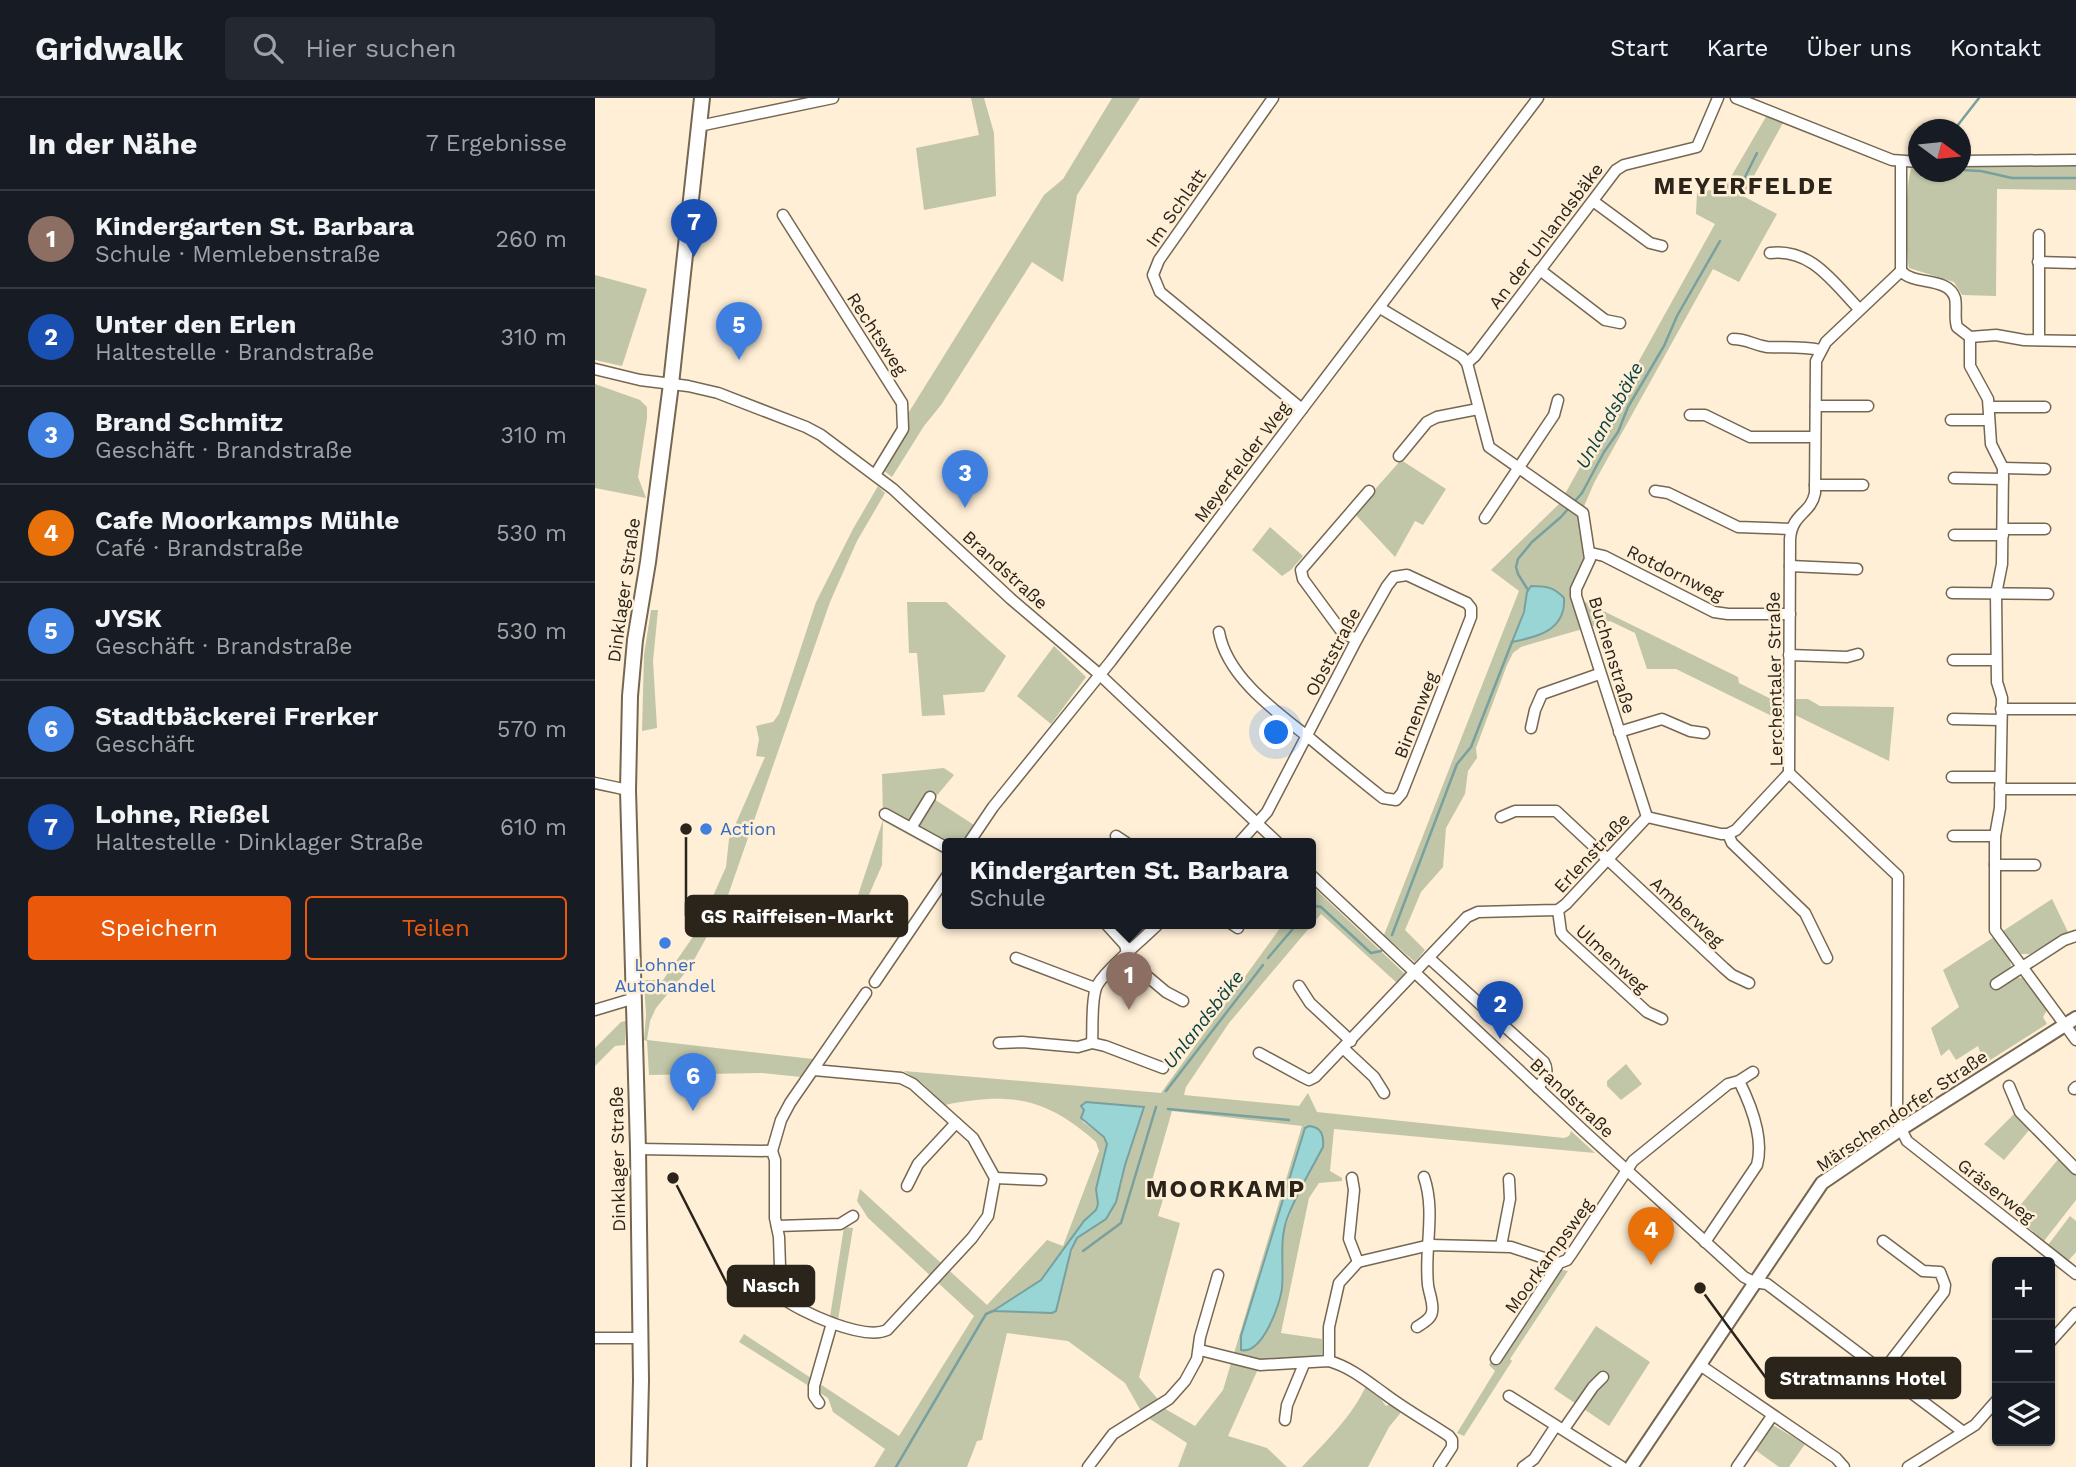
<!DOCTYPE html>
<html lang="de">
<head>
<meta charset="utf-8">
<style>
	body { margin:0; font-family:"Work Sans",sans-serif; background:#242831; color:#f1f3f6 }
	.controls { position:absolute; right:21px; bottom:21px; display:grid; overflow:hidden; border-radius:7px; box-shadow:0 2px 5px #0004 }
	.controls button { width:63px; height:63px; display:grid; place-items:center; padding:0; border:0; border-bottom:2px solid #363941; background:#171b24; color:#f1f3f6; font:35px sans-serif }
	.compass { position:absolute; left:1313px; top:21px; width:63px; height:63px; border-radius:50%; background:#171b24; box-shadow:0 2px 5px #0004; rotate:105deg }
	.you { position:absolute; left:682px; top:635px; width:24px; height:24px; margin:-18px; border:5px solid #fff; border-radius:50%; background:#1a73e8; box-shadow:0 0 0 10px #1a73e833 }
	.badge { display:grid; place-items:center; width:46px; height:46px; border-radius:50%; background:#ea580c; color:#fff; font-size:23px; font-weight:700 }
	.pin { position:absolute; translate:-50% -58px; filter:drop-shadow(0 2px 4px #0008) }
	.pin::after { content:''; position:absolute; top:37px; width:24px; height:21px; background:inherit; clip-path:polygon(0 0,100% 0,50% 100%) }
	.popup { position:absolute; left:347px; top:740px; width:374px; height:91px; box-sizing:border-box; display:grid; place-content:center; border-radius:7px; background:#171b24; filter:drop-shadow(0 2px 5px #0005); font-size:23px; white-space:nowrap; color:#9ea1a6 }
	.popup b { font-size:26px; color:#f1f3f6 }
	.popup::after { content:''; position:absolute; left:50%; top:100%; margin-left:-14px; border:14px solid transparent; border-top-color:#171b24 }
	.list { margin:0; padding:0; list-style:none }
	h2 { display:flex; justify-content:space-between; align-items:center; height:91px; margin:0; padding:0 28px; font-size:30px }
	h2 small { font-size:23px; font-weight:400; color:#9ea1a6 }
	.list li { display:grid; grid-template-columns:46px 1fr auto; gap:21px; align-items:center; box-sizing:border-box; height:98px; padding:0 28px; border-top:2px solid #363941 }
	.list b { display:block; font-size:26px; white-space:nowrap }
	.list p { margin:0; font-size:23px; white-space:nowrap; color:#9ea1a6 }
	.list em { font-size:23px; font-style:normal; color:#9ea1a6 }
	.actions { display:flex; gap:14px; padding:21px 28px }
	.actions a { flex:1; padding:16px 0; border:2px solid #ea580c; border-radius:7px; text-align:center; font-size:24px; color:#ea580c }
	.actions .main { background:#ea580c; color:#fff }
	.icon { flex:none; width:38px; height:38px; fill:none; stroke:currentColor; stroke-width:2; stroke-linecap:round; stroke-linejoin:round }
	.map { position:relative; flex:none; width:1481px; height:1369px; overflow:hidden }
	header { display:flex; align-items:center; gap:42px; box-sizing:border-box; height:98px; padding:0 35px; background:#171b24; border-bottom:2px solid #363941 }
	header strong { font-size:33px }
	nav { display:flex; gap:38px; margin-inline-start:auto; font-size:24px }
	.search { width:490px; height:63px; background:#242831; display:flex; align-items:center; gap:18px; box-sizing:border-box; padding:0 24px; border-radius:7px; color:#9ea1a6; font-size:26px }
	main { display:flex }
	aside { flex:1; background:#171b24 }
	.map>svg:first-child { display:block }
	.green { fill:#c1c6a8; fill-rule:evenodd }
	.water { fill:#9ad5d6; stroke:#78a09e; stroke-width:2 }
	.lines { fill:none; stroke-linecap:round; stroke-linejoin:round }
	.stream { stroke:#78a09e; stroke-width:2.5 }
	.minor-casing { stroke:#756752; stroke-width:13 }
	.tertiary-casing { stroke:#756752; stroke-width:16 }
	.secondary-casing { stroke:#756752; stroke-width:18 }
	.minor { stroke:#fff; stroke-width:10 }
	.tertiary { stroke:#fff; stroke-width:12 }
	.secondary { stroke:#fff; stroke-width:14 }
	.shop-dot { fill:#3f7fe0; stroke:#ffefd6; stroke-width:2.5 }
	.labels { text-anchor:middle; stroke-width:5; stroke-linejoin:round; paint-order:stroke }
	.street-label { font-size:18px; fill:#2a241b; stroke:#ffefd6 }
	.shop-label { font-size:18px; fill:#366cbe; stroke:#ffefd6; text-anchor:start }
	.water-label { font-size:19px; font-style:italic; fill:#063f40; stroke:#ffefd6 }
	.district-label { font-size:24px; font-weight:bold; letter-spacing:2px; fill:#2a241b; stroke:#ffefd6 }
	.leader { fill:none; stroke:#2a241b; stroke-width:2.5 }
	.callout-dot { fill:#2a241b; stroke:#ffefd6; stroke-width:2.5 }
	.callout { fill:#2a241b; stroke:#2a241b; stroke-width:2.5 }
	.callout-label { font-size:19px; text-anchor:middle; font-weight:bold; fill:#fff }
</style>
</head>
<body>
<header>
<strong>Gridwalk</strong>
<div class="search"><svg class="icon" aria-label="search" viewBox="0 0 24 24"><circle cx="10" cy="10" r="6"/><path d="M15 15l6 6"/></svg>Hier suchen</div>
<nav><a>Start</a><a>Karte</a><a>Über uns</a><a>Kontakt</a></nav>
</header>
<main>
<aside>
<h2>In der Nähe<small>7 Ergebnisse</small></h2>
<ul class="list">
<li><span class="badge" style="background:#8d6e63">1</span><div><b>Kindergarten St. Barbara</b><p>Schule · Memlebenstraße</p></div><em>260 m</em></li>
<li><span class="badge" style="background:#1a4fb4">2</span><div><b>Unter den Erlen</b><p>Haltestelle · Brandstraße</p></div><em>310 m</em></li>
<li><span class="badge" style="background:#3f7fe0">3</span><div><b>Brand Schmitz</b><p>Geschäft · Brandstraße</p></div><em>310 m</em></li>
<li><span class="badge" style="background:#e8710a">4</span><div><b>Cafe Moorkamps Mühle</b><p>Café · Brandstraße</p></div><em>530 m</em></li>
<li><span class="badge" style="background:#3f7fe0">5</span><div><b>JYSK</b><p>Geschäft · Brandstraße</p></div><em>530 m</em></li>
<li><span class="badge" style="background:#3f7fe0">6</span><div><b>Stadtbäckerei Frerker</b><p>Geschäft</p></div><em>570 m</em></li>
<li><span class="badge" style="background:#1a4fb4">7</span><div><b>Lohne, Rießel</b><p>Haltestelle · Dinklager Straße</p></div><em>610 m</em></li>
</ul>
<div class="actions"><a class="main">Speichern</a><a>Teilen</a></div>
</aside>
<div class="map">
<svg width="1481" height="1369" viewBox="0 0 1481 1369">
	<rect width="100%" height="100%" fill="#ffefd6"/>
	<!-- green -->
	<g class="green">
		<polygon points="376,0 389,0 399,35 401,98 329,112 321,50 384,37"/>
		<polygon points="517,0 545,0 482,97 468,184 437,164 346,307 329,328 297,379 281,367 449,97 468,81"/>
		<path d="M1172 17 1189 23 1148 98 1182 116 1144 184 1118 171 999 385 985 418 990 459 986 496 988 503 1143 579 1144 585 1176 601 1185 602V622L1081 571H1052L1040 535 1015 523 926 549 918 555 912 567 881 650 882 660 873 673 870 696 851 730 848 769 826 794 810 832 830 852 820 864 789 837 924 493 896 472 965 405 1120 126 1101 116 1102 95 1130 89ZM931 505 948 536 918 544Z"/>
		<path d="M1318 66H1323L1324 74H1366V66H1481V92L1402 91 1401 198 1367 197 1359 184 1314 170C1310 152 1310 79 1318 66Z"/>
		<polygon points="0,177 52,191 27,268 0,262"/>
		<polygon points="0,286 45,302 52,309 52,320 43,379 51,400 0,390"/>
		<polygon points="806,362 851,391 828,427 820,423 800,459 759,415"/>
		<polygon points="283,388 290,395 262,443 235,504 130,806 95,869 61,910 55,923 52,942 218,961 206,979 166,975 54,977 52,943 49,942 51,917 49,882 68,882 102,833 114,807 131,769 134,741 170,659 161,658 164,641 161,628 178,624 184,616 221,504 258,431"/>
		<polygon points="675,429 708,458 696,472 687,478 657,452"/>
		<polygon points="312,504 351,504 411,558 389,594 348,597 350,617 327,618 322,555 314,555"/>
		<polygon points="56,512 63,512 58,563 62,630 47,633 49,557"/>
		<polygon points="459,548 491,579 456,626 422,598"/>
		<polygon points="1201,601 1213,601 1225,608 1299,609 1294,663 1200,617"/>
		<polygon points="349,670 359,677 339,701 379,727 367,746 352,746 352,758 288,723 287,767 256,838 250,836 288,722 287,676"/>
		<path d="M716 787 810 876 802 885 726 816 634 925 591 989 589 997 704 1008 713 995 722 1014 969 1040 974 1038 976 1033 1000 1055 739 1031 735 1073 747 1080V1083L724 1085 714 1100 686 1235 727 1241V1256L722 1260 679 1262 663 1271 633 1338 672 1350 692 1369H583L592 1345 555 1321 546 1313 530 1285 473 1243 412 1235 387 1342 382 1343 372 1369H279L290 1351 238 1314 233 1300 144 1244 149 1236 304 1338 379 1218 273 1120 262 1103 265 1091 392 1207 452 1142 468 1148 504 1053 501 1044C451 999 414 994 350 1007L327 985 309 973 566 995 688 826H716ZM486 1008 549 1009 530 1067 526 1088 492 1133 482 1140 470 1170 399 1212 446 1182 489 1123 501 1112 503 1106 501 1091 512 1046 509 1039 488 1024 487 1021 489 1012ZM577 1013 707 1028 628 1292 600 1328 572 1312 544 1279 585 1125 563 1118 569 1098 554 1093ZM710 1030 701 1100 687 1138V1193L670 1236 645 1246 664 1176Z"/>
		<polygon points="1457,801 1473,834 1435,856 1426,856 1408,833"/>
		<polygon points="1399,839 1415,862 1416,868 1414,872 1395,883 1401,892 1419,879 1428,880 1452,912 1448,919 1452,926 1389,966 1383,948 1361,962 1354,951 1346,958 1336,930 1364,909 1348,872"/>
		<polygon points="31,923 30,947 20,948 0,968 0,950 26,924"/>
		<polygon points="1031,966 1047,986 1026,1002 1012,988 1012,983"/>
		<polygon points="1419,1016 1435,1031 1409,1062 1389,1046"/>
		<polygon points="1465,1059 1481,1075 1481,1102 1449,1143 1418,1116"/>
		<polygon points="1475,1118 1481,1123 1481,1154 1473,1163 1453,1147"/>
		<polygon points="249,1129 258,1130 243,1222 235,1219"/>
		<polygon points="957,1170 973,1173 915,1261 917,1263 869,1338 862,1335 900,1273 894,1267"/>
		<polygon points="1001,1228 1055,1264 1014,1328 959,1291"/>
		<path d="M772 1286 776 1288 791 1308 796 1305 808 1312 794 1329 773 1369H707C731 1343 757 1319 772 1286Z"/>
		<polygon points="1178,1327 1210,1346 1194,1369 1184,1369 1159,1351 1175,1328"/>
	</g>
	<!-- water -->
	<g class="water">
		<path d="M936 488C951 488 959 489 969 500 971 532 943 539 917 544L929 514 932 494Z"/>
		<polygon points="491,1004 549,1009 530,1067 521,1104 511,1121 482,1140 476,1152 461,1213 457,1215 398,1213 446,1182 489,1123 501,1112 503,1106 501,1091 512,1046 509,1039 486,1020 489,1012 486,1008"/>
		<path d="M714 1028C727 1029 729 1038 728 1049 716 1072 701 1096 692 1121 684 1143 689 1167 687 1190 685 1207 667 1257 646 1252V1238L710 1030Z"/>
	</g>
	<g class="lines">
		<!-- stream -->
		<g class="stream">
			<polyline points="1359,32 1384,0"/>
			<polyline points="1366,72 1386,73 1417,80 1481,80"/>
			<polyline points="1144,91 1162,55"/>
			<polyline points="933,492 923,476 921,469 923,461 937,444 966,419 987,395 1009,354 1023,334 1033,309 1069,248 1082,218 1125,143"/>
			<polyline points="716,810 721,808 726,809 776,855 786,853"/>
			<polyline points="797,837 862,666 876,649 917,544"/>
			<polyline points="673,860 702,826"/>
			<polyline points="571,993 668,867"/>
			<polyline points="573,1011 694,1022"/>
			<polyline points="488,1153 526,1125 561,1009"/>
			<polyline points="301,1369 385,1226 391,1216 398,1213"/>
		</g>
		<defs>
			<g id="minor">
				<polyline points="678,0 564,162 558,177 565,194 707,311"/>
				<polyline points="1141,0 1297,62 1324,64"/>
				<polyline points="104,28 238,0"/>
				<polyline points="1366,63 1481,62"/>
				<polyline points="998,103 1055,145 1067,148"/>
				<polyline points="188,117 307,305 308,331 280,377"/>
				<path d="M1175 155C1216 150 1238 184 1264 211"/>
				<polyline points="1443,164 1479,165"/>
				<polyline points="945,172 1010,222 1025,225"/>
				<path d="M1306 173 1231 244 1221 263 1220 395C1216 416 1197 415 1195 441L1194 675 1303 778 1302 1023 1312 1043 1481 1176"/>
				<path d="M1306 173C1319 188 1353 178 1360 200 1362 209 1359 220 1362 229L1375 239"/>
				<polyline points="1306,173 1306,64"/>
				<polyline points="785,210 867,259 872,265 894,349 988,415 995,461 981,491 981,498 1052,719"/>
				<polyline points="1375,239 1375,268 1393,301 1396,346 1408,370 1407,466 1401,496 1402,584 1407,600 1405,710 1400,738 1400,832 1481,942"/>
				<polyline points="1375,239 1401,237 1429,242 1481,243"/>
				<path d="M1138 241C1153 241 1158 247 1172 249 1190 250 1207 248 1225 252"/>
				<polyline points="1444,242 1444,137"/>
				<polyline points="872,265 880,258 1021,72 1029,67 1102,49 1123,0"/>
				<polyline points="0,271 45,282 93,288 123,295 211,329 226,337 298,391 416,501 504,576 684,746"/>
				<polyline points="1221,308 1273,308"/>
				<polyline points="1395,309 1450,309"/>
				<polyline points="1095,317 1110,317 1155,339 1220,339"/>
				<polyline points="1356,322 1394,322"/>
				<polyline points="804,358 832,324 842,319 883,311"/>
				<polyline points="1408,370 1450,371"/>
				<polyline points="1359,380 1408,381"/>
				<polyline points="1220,387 1268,387"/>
				<polyline points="1060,393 1073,395 1143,429 1196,431"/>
				<polyline points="890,420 959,317 963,302"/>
				<polyline points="1408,431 1450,431"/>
				<polyline points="1359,437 1408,437"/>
				<polyline points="996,455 1009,458 1119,514 1133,516 1195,516"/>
				<polyline points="1195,468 1262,471"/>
				<polyline points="1357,495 1453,496"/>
				<path d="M624 534C632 580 683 615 717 642 741 662 764 681 788 700L801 702 807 695 876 519V510L872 505 812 477 799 479 792 488 762 541 672 714 643 746"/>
				<polyline points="762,541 749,536 744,530 708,481 706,472 774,393"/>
				<polyline points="1194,557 1252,559 1263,556"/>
				<polyline points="1358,562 1401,562"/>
				<polyline points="1406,611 1481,611"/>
				<polyline points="1358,621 1406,622"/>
				<polyline points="936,630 940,612 947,596 1004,576"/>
				<polyline points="1024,634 1067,621 1095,633 1109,635"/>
				<polyline points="1357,679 1405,679"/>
				<polyline points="0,685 33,692"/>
				<polyline points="1405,691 1481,691"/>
				<polyline points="290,716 352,750"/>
				<polyline points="906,719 920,713 961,713 1129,870 1137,877 1154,885"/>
				<polyline points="1052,719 1126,736 1133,736 1141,732 1194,675"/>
				<polyline points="316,730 335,699"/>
				<polyline points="1133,736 1137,745 1210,815 1232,860"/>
				<polyline points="521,738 533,746"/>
				<polyline points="1358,738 1400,738"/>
				<polyline points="373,746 398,709 516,563 943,0"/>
				<polyline points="1400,767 1440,767"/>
				<polyline points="716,777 991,1035 1149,1179 1159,1184 1172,1186 1367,1333"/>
				<polyline points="963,812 966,834 969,838 1052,914 1067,921"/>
				<polyline points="511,826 530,847 534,863 571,894 588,903"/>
				<polyline points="637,826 643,830"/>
				<polyline points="421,860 500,890"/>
				<path d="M834 860 949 964C955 974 949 981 943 990"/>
				<polyline points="280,884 352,778"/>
				<polyline points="1401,886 1469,842 1481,838"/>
				<polyline points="704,888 715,905 756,943"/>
				<polyline points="0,912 40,900"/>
				<polyline points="404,945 427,944 483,949 497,945 510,948 568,970"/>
				<path d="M497 945C498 930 496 904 501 890 506 875 550 840 563 826"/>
				<polyline points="748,950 779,979 789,995"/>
				<polyline points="664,955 708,979 714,982 720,979 872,819 883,814 963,812 971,806 1052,719"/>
				<polyline points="1414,988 1425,1014 1481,1071"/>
				<polyline points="1479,991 1481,989"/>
				<path d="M43 1051 177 1053 180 1062V1120L184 1139 186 1199C205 1214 269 1243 292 1232L377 1140 393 1118 400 1080 378 1040 318 986 306 980 219 972"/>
				<polyline points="177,1053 186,1022 195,1005 271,895"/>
				<polyline points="400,1080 446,1082"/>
				<polyline points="757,1080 759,1092 754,1141 763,1164"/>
				<polyline points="312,1088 323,1066 361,1025"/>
				<polyline points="182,1128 245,1126 258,1118"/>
				<polyline points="1288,1143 1328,1173 1345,1174 1350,1187 1349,1194 1288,1273"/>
				<path d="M1110 1144 1162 1067C1169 1041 1156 1007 1144 983"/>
				<polyline points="906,1148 915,1101 914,1081"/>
				<path d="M822 1229C828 1225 836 1221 837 1214 839 1206 834 1195 833 1187 829 1151 841 1114 829 1079"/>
				<polyline points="0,1240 45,1240"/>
				<polyline points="1455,1244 1481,1215"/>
				<path d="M605 1252 665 1267 734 1263C755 1269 772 1283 790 1296 810 1311 833 1324 854 1338L857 1342V1349L844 1369"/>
				<polyline points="901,1261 964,1165 972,1162 977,1155 1038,1063 1133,986 1144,983 1158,974"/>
				<polyline points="734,1263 734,1229 744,1185 763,1164 835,1147 916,1149 964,1165"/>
				<polyline points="1105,1267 1241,1360 1249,1369"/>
				<polyline points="914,1298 1027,1369"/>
				<polyline points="224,1305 219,1298 219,1288 237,1225"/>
				<polyline points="690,1322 692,1307 709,1266"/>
				<polyline points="969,1331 998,1289 1008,1279"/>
				<polyline points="493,1369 518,1336 574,1301 590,1283 602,1261 605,1239 623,1177"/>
				<polyline points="928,1369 939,1361 960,1329"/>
				<polyline points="1142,1369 1177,1318"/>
				<polyline points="1313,1369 1380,1327 1402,1302"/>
			</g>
			<polyline id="tertiary" points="1036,1369 1227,1085 1306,1031 1481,920"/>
			<polyline id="secondary" points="44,1369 46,1282 43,1051 33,692 35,598 40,542 53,464 76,286 107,0"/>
		</defs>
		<!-- minor casing -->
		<use href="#minor" class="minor-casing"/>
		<!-- tertiary casing -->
		<use href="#tertiary" class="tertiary-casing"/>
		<!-- secondary casing -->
		<use href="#secondary" class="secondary-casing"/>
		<!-- minor -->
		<use href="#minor" class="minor"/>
		<!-- tertiary -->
		<use href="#tertiary" class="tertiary"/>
		<!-- secondary -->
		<use href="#secondary" class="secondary"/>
	</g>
	<!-- markers -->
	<g class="shop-dot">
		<circle cx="111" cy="731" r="7"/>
		<circle cx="70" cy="845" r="7"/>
	</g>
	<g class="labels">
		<!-- street labels -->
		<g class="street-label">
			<text transform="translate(581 110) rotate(-55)" y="6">Im Schlatt</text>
			<text transform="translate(951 138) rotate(-53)" y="6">An der Unlandsbäke</text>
			<text transform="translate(282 236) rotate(57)" y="6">Rechtsweg</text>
			<text transform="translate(647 364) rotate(-53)" y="6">Meyerfelder Weg</text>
			<text transform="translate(410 472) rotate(42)" y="6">Brandstraße</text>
			<text transform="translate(1080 475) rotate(26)" y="6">Rotdornweg</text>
			<text transform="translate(29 492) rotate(-82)" y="6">Dinklager Straße</text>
			<text transform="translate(738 554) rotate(-62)" y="6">Obststraße</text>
			<text transform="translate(1017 557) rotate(73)" y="6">Buchenstraße</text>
			<text transform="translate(1180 581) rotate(-91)" y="6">Lerchentaler Straße</text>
			<text transform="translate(821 617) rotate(-69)" y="6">Birnenweg</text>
			<text transform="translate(997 755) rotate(-47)" y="6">Erlenstraße</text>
			<text transform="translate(1092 814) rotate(43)" y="6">Amberweg</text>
			<text transform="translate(1017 861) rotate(43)" y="6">Ulmenweg</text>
			<text transform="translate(977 1000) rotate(43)" y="6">Brandstraße</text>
			<text transform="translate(1307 1013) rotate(-34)" y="6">Märschendorfer Straße</text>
			<text transform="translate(23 1061) rotate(-91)" y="6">Dinklager Straße</text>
			<text transform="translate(1401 1093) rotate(38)" y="6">Gräserweg</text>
			<text transform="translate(954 1158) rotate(-54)" y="6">Moorkampsweg</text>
		</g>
		<!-- shop labels -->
		<g class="shop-label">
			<text x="125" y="737">Action</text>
			<text x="70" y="873" text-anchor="middle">Lohner<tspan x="70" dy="21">Autohandel</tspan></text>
		</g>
		<!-- water labels -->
		<g class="water-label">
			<text transform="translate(1014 317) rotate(-61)" y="7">Unlandsbäke</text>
			<text transform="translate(608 921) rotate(-52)" y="7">Unlandsbäke</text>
		</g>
		<!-- district labels -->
		<g class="district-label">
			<text x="1149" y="96">MEYERFELDE</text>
			<text x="631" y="1099">MOORKAMP</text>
		</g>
	</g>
	<!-- callouts -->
	<path class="leader" d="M91 731L91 818M78 1080L133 1188M1105 1190L1171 1280"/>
	<g class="callout-dot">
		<circle cx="91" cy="731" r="7"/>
		<circle cx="78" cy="1080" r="7"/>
		<circle cx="1105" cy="1190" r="7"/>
	</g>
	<g class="callout">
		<rect x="91" y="798" width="221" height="40" rx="7"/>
		<rect x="133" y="1168" width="86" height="40" rx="7"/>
		<rect x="1171" y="1260" width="194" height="40" rx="7"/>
	</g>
	<g class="callout-label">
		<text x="202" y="825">GS Raiffeisen-Markt</text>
		<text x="176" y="1194">Nasch</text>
		<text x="1268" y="1287">Stratmanns Hotel</text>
	</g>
</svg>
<div class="controls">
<button>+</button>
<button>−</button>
<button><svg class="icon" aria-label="layers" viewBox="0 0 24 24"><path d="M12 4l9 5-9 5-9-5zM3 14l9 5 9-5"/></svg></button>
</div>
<svg class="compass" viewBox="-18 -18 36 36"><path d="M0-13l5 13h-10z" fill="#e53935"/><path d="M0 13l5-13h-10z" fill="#9ea1a6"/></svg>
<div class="you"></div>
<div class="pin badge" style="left:534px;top:912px;background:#8d6e63">1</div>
<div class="popup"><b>Kindergarten St. Barbara</b>Schule</div>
<div class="pin badge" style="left:905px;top:941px;background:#1a4fb4">2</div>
<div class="pin badge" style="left:370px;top:410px;background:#3f7fe0">3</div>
<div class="pin badge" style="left:1056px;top:1167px;background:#e8710a">4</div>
<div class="pin badge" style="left:144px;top:262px;background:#3f7fe0">5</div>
<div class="pin badge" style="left:98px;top:1013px;background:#3f7fe0">6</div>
<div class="pin badge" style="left:99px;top:159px;background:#1a4fb4">7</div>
</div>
</main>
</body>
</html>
